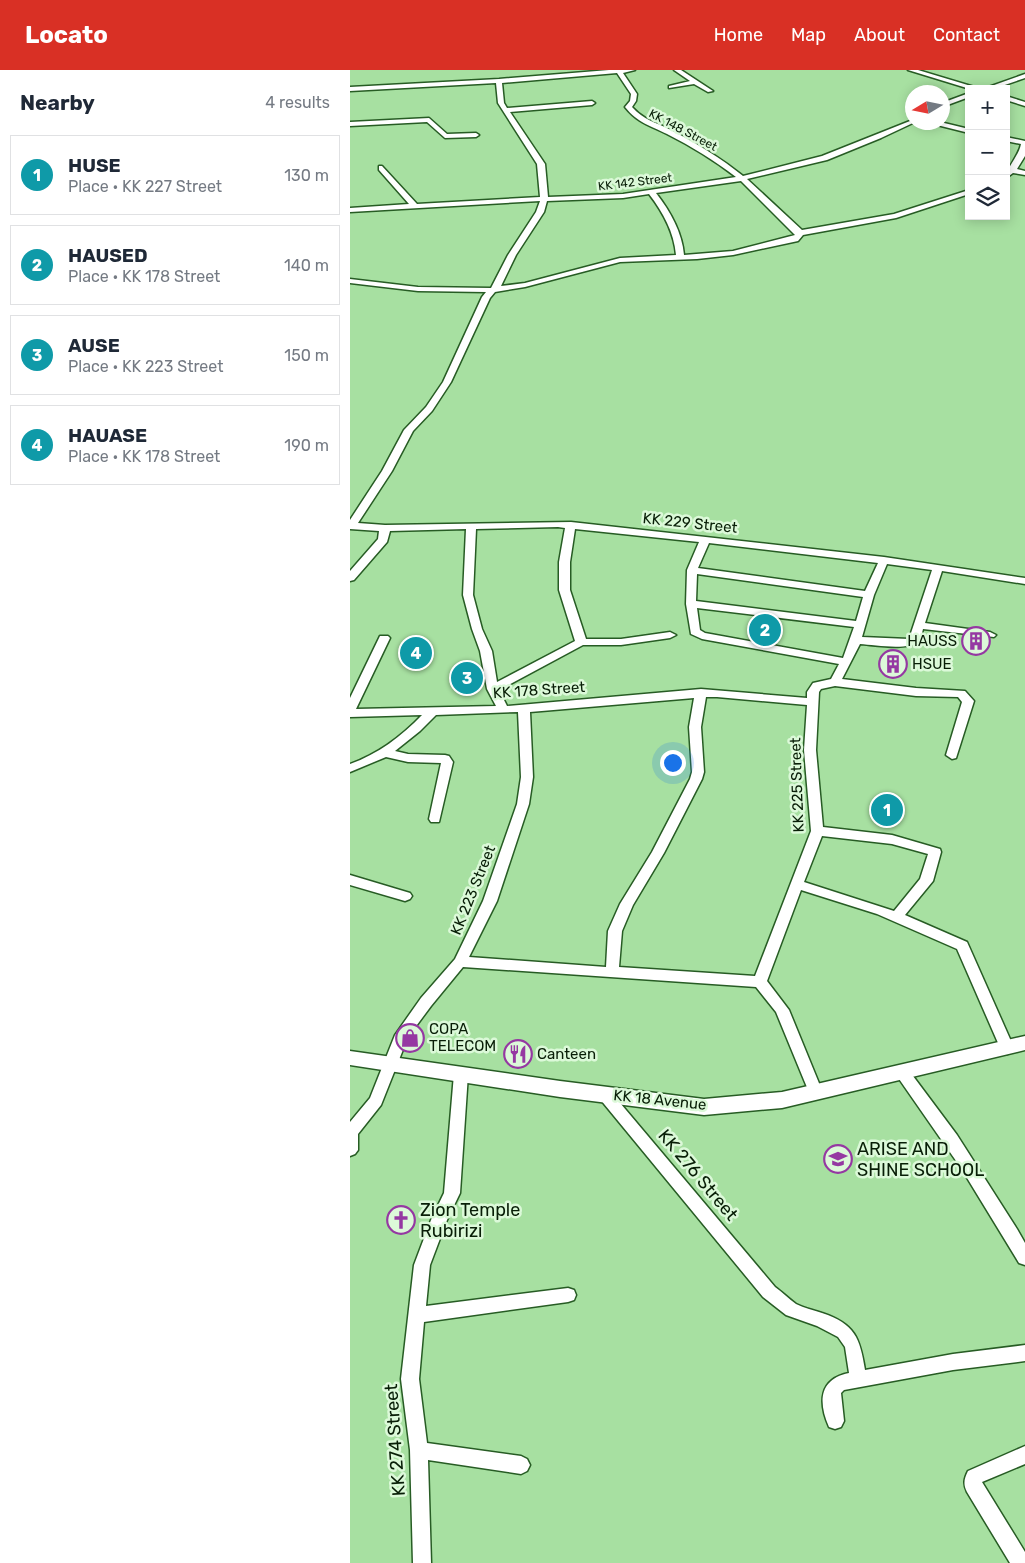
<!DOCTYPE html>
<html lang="en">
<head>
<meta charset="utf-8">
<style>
	body { margin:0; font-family:Rubik,sans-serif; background:#f6f6f7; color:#1f2937 }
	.controls { position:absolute; right:15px; top:15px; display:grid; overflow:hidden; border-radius:0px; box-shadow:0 2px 12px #0003 }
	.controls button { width:45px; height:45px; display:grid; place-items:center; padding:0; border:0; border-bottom:1px solid #e0e1e3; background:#fff; color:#1f2937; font:25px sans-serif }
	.compass { position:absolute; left:555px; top:15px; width:45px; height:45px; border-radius:50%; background:#fff; box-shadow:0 2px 12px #0003; rotate:260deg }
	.you { position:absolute; left:322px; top:692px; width:18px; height:18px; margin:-12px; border:4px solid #fff; border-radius:50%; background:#1a73e8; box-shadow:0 0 0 8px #1a73e833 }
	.badge { display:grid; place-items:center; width:32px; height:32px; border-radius:50%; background:#d93025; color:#fff; font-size:16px; font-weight:700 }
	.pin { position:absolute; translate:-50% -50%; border:2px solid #fff; box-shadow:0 1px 5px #0006 }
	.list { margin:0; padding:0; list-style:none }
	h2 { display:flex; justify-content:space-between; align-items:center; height:65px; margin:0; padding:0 20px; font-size:21px }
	h2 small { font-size:16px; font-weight:400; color:#747a83 }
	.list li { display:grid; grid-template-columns:32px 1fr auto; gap:15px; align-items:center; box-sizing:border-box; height:80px; margin:0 10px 10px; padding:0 10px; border:1px solid #e0e1e3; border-radius:0px }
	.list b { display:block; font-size:19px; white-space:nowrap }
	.list p { margin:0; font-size:16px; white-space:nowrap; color:#747a83 }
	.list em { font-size:16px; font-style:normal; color:#747a83 }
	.icon { flex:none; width:28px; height:28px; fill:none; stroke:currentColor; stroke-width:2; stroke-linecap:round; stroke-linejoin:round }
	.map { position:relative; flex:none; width:675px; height:1493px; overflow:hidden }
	header { display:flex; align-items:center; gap:30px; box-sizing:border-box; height:70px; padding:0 25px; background:#d93025; color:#fff }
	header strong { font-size:24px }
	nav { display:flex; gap:28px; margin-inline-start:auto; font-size:18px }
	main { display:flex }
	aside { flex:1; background:#fff }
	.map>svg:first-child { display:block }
	.building { fill:#11510e }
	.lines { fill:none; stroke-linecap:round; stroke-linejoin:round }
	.minor-casing { stroke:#275c24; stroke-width:3 }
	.major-casing { stroke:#275c24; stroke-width:3 }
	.minor { fill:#fff; fill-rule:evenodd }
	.major { fill:#fff; fill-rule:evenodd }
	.labels { text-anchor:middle; stroke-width:5; stroke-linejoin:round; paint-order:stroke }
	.far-street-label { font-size:12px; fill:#081e07; stroke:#dcf9d9 }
	.street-label { font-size:15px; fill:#081e07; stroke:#dcf9d9 }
	.poi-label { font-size:15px; fill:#081e07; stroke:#dcf9d9; text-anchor:start }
	.near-poi-label { font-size:18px; fill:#081e07; stroke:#dcf9d9; text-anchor:start }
	.near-street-label { font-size:18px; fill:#081e07; stroke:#dcf9d9 }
</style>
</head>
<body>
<header>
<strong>Locato</strong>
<nav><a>Home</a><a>Map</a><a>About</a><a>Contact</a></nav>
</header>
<main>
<aside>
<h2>Nearby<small>4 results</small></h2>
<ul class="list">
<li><span class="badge" style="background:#0f9aa8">1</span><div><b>HUSE</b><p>Place · KK 227 Street</p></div><em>130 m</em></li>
<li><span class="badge" style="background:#0f9aa8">2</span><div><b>HAUSED</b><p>Place · KK 178 Street</p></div><em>140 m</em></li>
<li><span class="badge" style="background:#0f9aa8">3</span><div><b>AUSE</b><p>Place · KK 223 Street</p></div><em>150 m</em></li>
<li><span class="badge" style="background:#0f9aa8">4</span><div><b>HAUASE</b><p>Place · KK 178 Street</p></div><em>190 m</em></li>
</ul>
</aside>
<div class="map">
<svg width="675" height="1493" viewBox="0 0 675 1493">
	<rect width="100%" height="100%" fill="#a7e0a1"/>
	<!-- building -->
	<g class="building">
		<polygon points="408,552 421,553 421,555 426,555 426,557 432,557 430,567 402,564 404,553"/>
		<polygon points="523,730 550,734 548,747 542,750 522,746"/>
	</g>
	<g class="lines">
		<defs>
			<g id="minor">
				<path d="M259 0H285L273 3 287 24 286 31 282 37C294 50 305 52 321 60 346 73 371 88 393 106L472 86 560 51 565 52 531 68 477 90 397 109 452 160 544 144 619 120V124L546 148 453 165 448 171 383 185 347 189 270 192 175 217 145 222 140 228 101 312 82 341 63 361 42 401 8 453 35 455 221 452 534 487 675 508V514L592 501 575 553 640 562 646 565 644 567 573 559 570 571C559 581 525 575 510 574L492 609 566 618 615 621 624 631 606 688 602 689 596 685 612 632 608 627 566 626 485 616 471 619 469 622 466 680 473 757 542 765 590 779 591 782 583 811 555 845 617 872 664 978 662 982 657 984 652 982 607 879 527 844 451 820 417 911 439 940 473 1023 471 1027 466 1029 461 1027 426 942 406 917 113 897 81 936 58 967 31 1035 8 1064V1080L5 1084 0 1086V1052L20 1028 45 965 71 928 105 889 133 831 167 734 171 707 168 642 86 645 70 661 45 681 58 684 95 685 99 686 103 692 89 752H81L79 749 91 693 58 692 36 687 0 702V694C28 684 52 666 72 645L0 647V628L30 566H38L40 568 6 639 146 636 137 619 130 581 122 559 113 525 116 459 40 461 37 472 4 510 0 511V501L28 469 29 461 0 459V450L32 401 54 360 76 337 93 312 132 227 136 222 68 221 0 213V209L68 217 141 218 158 185 186 142 190 131 0 142V138L59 134 29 100V96H32L67 134 190 127 187 94 148 33 146 13 0 21V17L149 9ZM267 3 281 24 280 31 275 37C288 53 299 55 317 64 341 76 365 91 386 107L273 124 198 127 195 94 160 42 242 35 245 33 242 31 157 38 154 33 152 13ZM391 111 445 165 383 181 334 185C332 162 320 141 306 123ZM299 124C313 142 324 162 326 185L270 188 175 213 151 216 166 185 194 142 197 131 273 128ZM208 457 215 458 209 492V520L225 571 147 612 142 581 132 559 123 525 126 459ZM225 459 349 472 337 500 336 534 341 564 352 569 489 594 481 609 463 613 457 622V628L351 619 157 636 149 620 233 575H271L320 568 326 565 320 562 271 569H236L220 520V492ZM359 473 528 493 515 521 348 498ZM537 494 582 500 559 569 512 567 524 525ZM347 504 513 527 506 551 346 531ZM347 538 504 557 493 588 355 563 350 560ZM356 627H367L457 635 454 680 461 761 405 906 269 897 272 861 283 835 314 783 352 709 354 702 351 657ZM344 628 339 657 342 702 340 709 302 782 270 834 258 861 256 897 119 887 147 831 179 734 183 707 180 642ZM472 766 542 774 578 784 570 809 544 841 454 812Z"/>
				<polygon points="324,0 331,0 363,21 358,22 344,14 319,18 319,16 340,11"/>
				<polygon points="558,0 568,0 631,19 620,19"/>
				<polygon points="675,4 675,8 643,19 633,19"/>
				<polygon points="619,23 619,27 592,37 592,33"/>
				<polygon points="656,26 675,32 675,36 656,30"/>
				<polygon points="79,48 97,64 126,63 129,65 126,67 95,68 77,52 0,56 0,52"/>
				<polygon points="575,52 590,52 619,59 619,63"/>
				<path d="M656 67 675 71V86L667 99 675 101V105L663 103 656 108C656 98 669 86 671 74L656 71Z"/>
				<polygon points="0,805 60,823 62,826 60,829 55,831 0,815"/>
				<polygon points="552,996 557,998 607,1065 667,1159 675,1173 675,1195 669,1193 611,1098 547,1006 545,1002 547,998"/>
				<polygon points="111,998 116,1000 118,1004 110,1123 97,1150 80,1195 76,1236 218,1218 224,1220 226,1225 224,1230 218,1232 74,1252 69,1309 77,1373 171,1386 177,1389 180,1395 177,1401 171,1404 78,1390 81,1493 63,1493 60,1380 51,1309 64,1195 81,1150 94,1123 104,1004 106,1000"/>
				<path d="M255 1019 260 1021 425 1217C432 1222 439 1229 446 1234 454 1238 464 1240 472 1243 505 1254 510 1268 515 1300L603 1284 675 1275V1291L603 1300 494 1320 491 1323 494 1351 491 1357 485 1359 479 1357C468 1332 469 1309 499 1303L495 1277 488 1267 467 1256 436 1245 413 1227 250 1029 248 1025 250 1021Z"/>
				<path d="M675 1376V1394L632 1412 675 1482V1493H660L617 1422C613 1414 614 1409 618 1401Z"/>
			</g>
			<polygon id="major" points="675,966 675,980 432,1038 354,1045 210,1027 0,995 0,981 210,1011 354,1029 432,1022"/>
		</defs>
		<!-- minor casing -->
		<use href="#minor" class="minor-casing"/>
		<!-- major casing -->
		<use href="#major" class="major-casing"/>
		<!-- minor -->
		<use href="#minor" class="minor"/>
		<!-- major -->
		<use href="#major" class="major"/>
	</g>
	<!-- icons -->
	<defs>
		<symbol id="building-ring" viewBox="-11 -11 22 22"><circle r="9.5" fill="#dcf9d9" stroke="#9538a2" stroke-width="1.5"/><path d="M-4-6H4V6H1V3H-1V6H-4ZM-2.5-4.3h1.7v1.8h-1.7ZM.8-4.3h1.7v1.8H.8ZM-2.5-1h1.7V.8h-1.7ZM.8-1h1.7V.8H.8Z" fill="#9538a2"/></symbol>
		<symbol id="shop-ring" viewBox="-11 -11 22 22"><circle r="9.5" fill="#dcf9d9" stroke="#9538a2" stroke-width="1.5"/><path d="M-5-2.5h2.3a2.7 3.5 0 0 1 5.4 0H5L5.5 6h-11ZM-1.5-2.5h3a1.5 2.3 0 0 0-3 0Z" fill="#9538a2"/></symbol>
		<symbol id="restaurant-ring" viewBox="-11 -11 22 22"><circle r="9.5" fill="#dcf9d9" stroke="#9538a2" stroke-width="1.5"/><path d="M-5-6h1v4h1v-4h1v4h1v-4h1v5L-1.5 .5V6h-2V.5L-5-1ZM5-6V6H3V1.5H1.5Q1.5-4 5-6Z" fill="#9538a2"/></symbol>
		<symbol id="school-ring" viewBox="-11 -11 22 22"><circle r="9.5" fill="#dcf9d9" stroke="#9538a2" stroke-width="1.5"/><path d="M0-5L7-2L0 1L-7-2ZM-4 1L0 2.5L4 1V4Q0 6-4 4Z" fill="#9538a2"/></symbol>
		<symbol id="church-ring" viewBox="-11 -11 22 22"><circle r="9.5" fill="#dcf9d9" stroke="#9538a2" stroke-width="1.5"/><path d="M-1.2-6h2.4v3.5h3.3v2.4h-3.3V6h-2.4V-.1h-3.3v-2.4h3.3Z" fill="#9538a2"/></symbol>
	</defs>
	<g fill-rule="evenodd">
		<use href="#building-ring" x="610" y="555" width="32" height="32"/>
		<use href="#building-ring" x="527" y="578" width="32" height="32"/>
		<use href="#shop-ring" x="44" y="952" width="32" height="32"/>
		<use href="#restaurant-ring" x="152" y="968" width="32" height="32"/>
		<use href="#school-ring" x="472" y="1073" width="32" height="32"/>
		<use href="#church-ring" x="35" y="1134" width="32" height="32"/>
	</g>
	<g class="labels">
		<!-- far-street labels -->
		<g class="far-street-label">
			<text transform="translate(333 60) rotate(28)" y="4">KK 148 Street</text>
			<text transform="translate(285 112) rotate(-7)" y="4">KK 142 Street</text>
		</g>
		<!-- street labels -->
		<g class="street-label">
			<text transform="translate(340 453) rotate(6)" y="5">KK 229 Street</text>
			<text transform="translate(189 620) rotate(-4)" y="5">KK 178 Street</text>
			<text transform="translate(447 715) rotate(-92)" y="5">KK 225 Street</text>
			<text transform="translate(123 820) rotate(-68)" y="5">KK 223 Street</text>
			<text transform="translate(310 1030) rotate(6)" y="5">KK 18 Avenue</text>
		</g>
		<!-- poi labels -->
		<g class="poi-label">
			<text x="607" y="576" text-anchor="end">HAUSS</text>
			<text x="562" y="599">HSUE</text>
			<text x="79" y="964">COPA<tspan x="79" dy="17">TELECOM</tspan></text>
			<text x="187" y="989">Canteen</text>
		</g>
		<!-- near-poi labels -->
		<g class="near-poi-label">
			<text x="507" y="1085">ARISE AND<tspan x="507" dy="21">SHINE SCHOOL</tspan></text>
			<text x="70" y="1146">Zion Temple<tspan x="70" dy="21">Rubirizi</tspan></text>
		</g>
		<!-- near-street labels -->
		<g class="near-street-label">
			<text transform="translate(348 1105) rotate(50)" y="6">KK 276 Street</text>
			<text transform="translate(45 1370) rotate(-94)" y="6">KK 274 Street</text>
		</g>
	</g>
</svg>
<div class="controls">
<button>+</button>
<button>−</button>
<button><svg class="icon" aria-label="layers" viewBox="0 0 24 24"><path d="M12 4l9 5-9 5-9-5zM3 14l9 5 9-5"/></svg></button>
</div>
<svg class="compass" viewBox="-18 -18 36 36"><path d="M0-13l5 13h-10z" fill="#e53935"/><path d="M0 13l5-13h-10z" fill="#747a83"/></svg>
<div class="you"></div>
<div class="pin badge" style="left:537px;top:740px;background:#0f9aa8">1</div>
<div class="pin badge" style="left:415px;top:560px;background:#0f9aa8">2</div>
<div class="pin badge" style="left:117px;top:608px;background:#0f9aa8">3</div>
<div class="pin badge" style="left:66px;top:583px;background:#0f9aa8">4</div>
</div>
</main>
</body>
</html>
